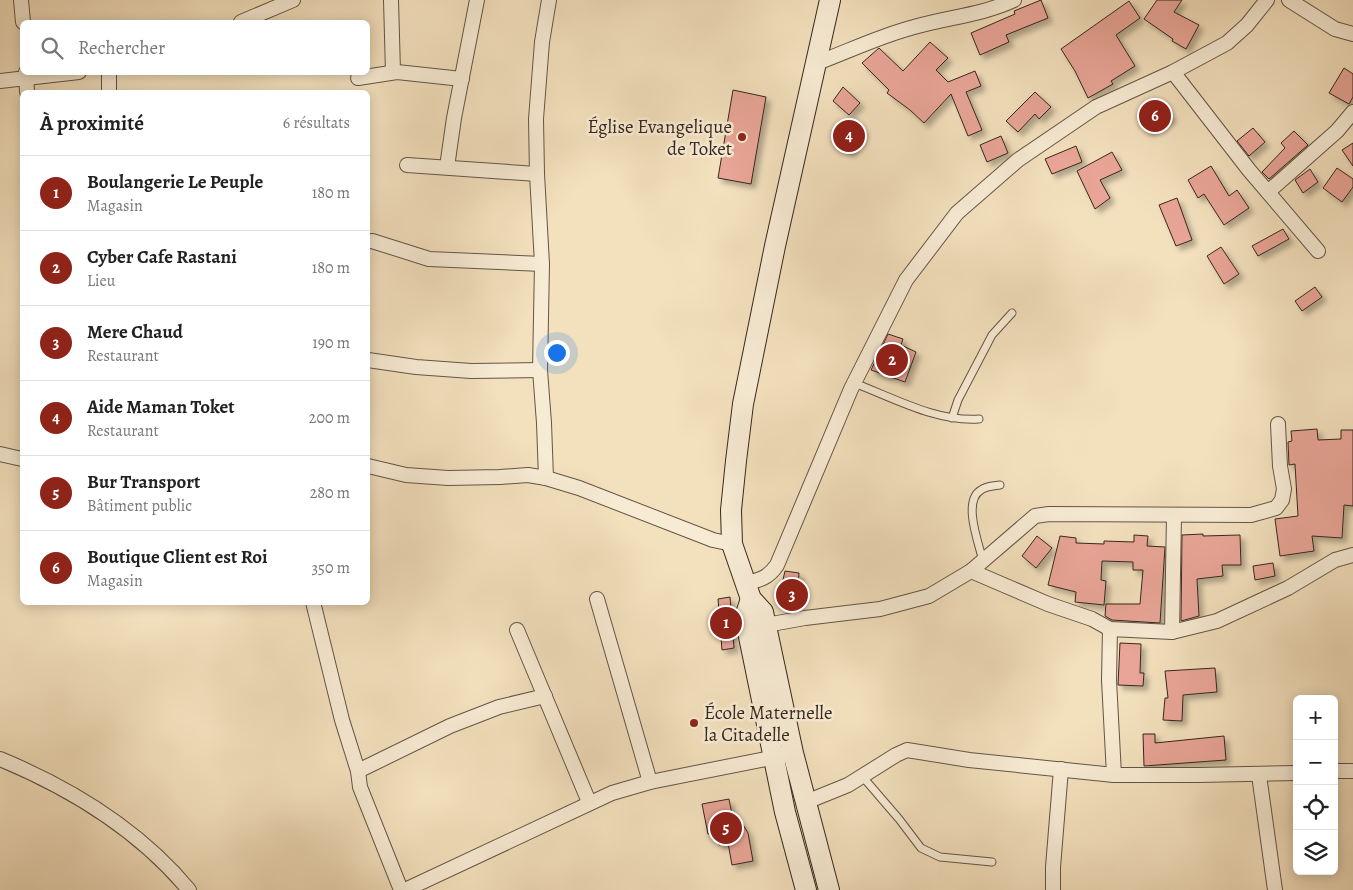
<!DOCTYPE html>
<html lang="fr">
<head>
<meta charset="utf-8">
<style>
	body { margin:0; font-family:Alegreya,serif; background:#f2f2f2; color:#222 }
	.controls { position:absolute; right:15px; bottom:15px; display:grid; overflow:hidden; border-radius:8px; box-shadow:0 2px 12px #0003 }
	.controls button { width:45px; height:45px; display:grid; place-items:center; padding:0; border:0; border-bottom:1px solid #e0e0e0; background:#fff; color:#222; font:25px sans-serif }
	.you { position:absolute; left:556px; top:352px; width:18px; height:18px; margin:-12px; border:4px solid #fff; border-radius:50%; background:#1a73e8; box-shadow:0 0 0 8px #1a73e833 }
	.badge { display:grid; place-items:center; width:32px; height:32px; border-radius:50%; background:#8f2418; color:#fff; font-size:16px; font-weight:700 }
	.pin { position:absolute; translate:-50% -50%; border:2px solid #fff; box-shadow:0 1px 5px #0006 }
	.list { margin:0; padding:0; list-style:none }
	h2 { display:flex; justify-content:space-between; align-items:center; height:65px; margin:0; padding:0 20px; font-size:21px }
	h2 small { font-size:16px; font-weight:400; color:#767676 }
	.list li { display:grid; grid-template-columns:32px 1fr auto; gap:15px; align-items:center; box-sizing:border-box; height:75px; padding:0 20px; border-top:1px solid #e0e0e0 }
	.list b { display:block; font-size:19px; white-space:nowrap }
	.list p { margin:0; font-size:16px; white-space:nowrap; color:#767676 }
	.list em { font-size:16px; font-style:normal; color:#767676 }
	.icon { flex:none; width:28px; height:28px; fill:none; stroke:currentColor; stroke-width:2; stroke-linecap:round; stroke-linejoin:round }
	.map { position:relative; flex:none; width:1353px; height:890px; overflow:hidden }
	.search { position:absolute; background:#fff; box-shadow:0 2px 12px #0003; left:20px; top:20px; width:350px; height:55px; display:flex; align-items:center; gap:12px; box-sizing:border-box; padding:0 18px; border-radius:8px; color:#767676; font-size:19px }
	.panel { position:absolute; background:#fff; box-shadow:0 2px 12px #0003; left:20px; top:90px; width:350px; height:515px; border-radius:8px }
	.map>svg:first-child { display:block }
	.building { fill:#e9a597; stroke:#35271d; filter:url(#shadow) }
	.lines { fill:none; stroke-linecap:round; stroke-linejoin:round }
	.lane-casing { stroke:#645545; stroke-width:9 }
	.street-casing { stroke:#645545; stroke-width:16 }
	.secondary-casing { stroke:#35271d; stroke-width:22 }
	.lane { stroke:#f7ebd4; stroke-width:7 }
	.street { stroke:#f7ebd4; stroke-width:14 }
	.secondary { stroke:#f7ebd4; stroke-width:20 }
	.poi-dot { fill:#8f2418; stroke:#f7ebd4; stroke-width:2 }
	.labels { text-anchor:middle; stroke-width:5; stroke-linejoin:round; paint-order:stroke }
	.poi-label { font-size:19px; fill:#35271d; stroke:#f7ebd4; text-anchor:end }
</style>
</head>
<body>
<div class="map">
<svg width="1353" height="890" viewBox="0 0 1353 890">
	<defs>
		<filter id="shadow"><feDropShadow dx="4.5" dy="4.5" stdDeviation="2.5" flood-color="#0004"/></filter>
	</defs>
	<rect width="100%" height="100%" fill="#f3e0bd"/>
	<filter id="stains"><feTurbulence type="fractalNoise" baseFrequency=".004" numOctaves="4"/><feColorMatrix values="0 0 0 0 .2 0 0 0 0 .09 0 0 0 0 .02 0 0 0 .5 -.17"/></filter>
	<radialGradient id="worn" r=".72"><stop offset=".6" stop-color="#630" stop-opacity="0"/><stop offset="1" stop-color="#630" stop-opacity=".3"/></radialGradient>
	<!-- building -->
	<g class="building">
		<polygon points="1041,0 1048,18 1006,35 1009,42 980,55 971,33 1015,14 1014,11"/>
		<polygon points="1157,0 1182,0 1174,12 1199,25 1186,49 1172,41 1173,39 1144,19"/>
		<polygon points="1129,1 1140,18 1116,35 1135,66 1111,81 1113,84 1088,98 1075,71 1061,49"/>
		<polygon points="930,42 948,58 936,70 948,82 975,71 981,86 966,92 982,130 968,136 951,94 924,123 910,110 887,93 889,90 862,63 879,48 903,71"/>
		<polygon points="1344,68 1353,74 1353,97 1349,104 1329,93"/>
		<polygon points="843,87 860,103 849,115 833,101"/>
		<polygon points="733,90 766,97 751,184 718,178"/>
		<polygon points="1035,92 1051,107 1039,119 1035,114 1018,132 1006,121"/>
		<polygon points="1161,101 1172,118 1147,131 1138,114"/>
		<polygon points="848,121 863,131 850,153 834,142"/>
		<polygon points="1253,128 1265,142 1249,156 1237,141"/>
		<polygon points="1294,131 1308,145 1269,179 1262,172 1285,148 1281,143"/>
		<polygon points="1001,136 1008,153 987,162 980,145"/>
		<polygon points="1353,143 1353,166 1342,150"/>
		<polygon points="1076,146 1082,162 1052,174 1045,159"/>
		<polygon points="1112,152 1122,170 1100,180 1110,198 1095,209 1077,171"/>
		<polygon points="1211,166 1229,196 1237,190 1249,208 1224,225 1204,194 1198,198 1188,180"/>
		<polygon points="1337,168 1353,179 1353,187 1342,202 1323,188"/>
		<polygon points="1310,169 1318,182 1303,193 1295,180"/>
		<polygon points="1177,198 1192,240 1176,246 1159,205"/>
		<polygon points="1283,229 1289,239 1258,256 1252,246"/>
		<polygon points="1221,247 1239,274 1224,284 1207,256"/>
		<polygon points="1315,287 1322,297 1302,311 1295,301"/>
		<polygon points="888,334 903,339 901,345 916,352 905,382 871,370"/>
		<polygon points="1317,429 1318,440 1341,439 1341,430 1353,430 1353,506 1344,505 1342,538 1312,536 1314,551 1280,556 1275,519 1298,516 1295,464 1289,465 1288,442 1292,441 1291,431"/>
		<polygon points="1203,534 1203,536 1240,535 1241,565 1222,565 1223,576 1197,579 1199,616 1181,621 1182,535"/>
		<polygon points="1134,535 1148,536 1147,546 1165,547 1160,623 1112,620 1105,616 1106,604 1140,604 1143,570 1133,570 1133,562 1102,561 1101,580 1106,581 1104,605 1075,602 1076,592 1048,585 1060,536 1076,538 1076,543 1104,544 1104,541 1134,542"/>
		<polygon points="1037,536 1052,548 1036,568 1022,556"/>
		<polygon points="1273,563 1275,576 1255,580 1253,566"/>
		<polygon points="785,571 799,573 797,605 786,606 788,584 782,584"/>
		<polygon points="730,597 734,648 722,650 718,599"/>
		<polygon points="1120,643 1141,644 1140,673 1144,673 1143,686 1118,685"/>
		<polygon points="1215,668 1217,692 1183,695 1182,721 1163,720 1165,698 1168,698 1165,671"/>
		<polygon points="1143,734 1155,734 1155,743 1224,736 1226,760 1144,766"/>
		<polygon points="729,799 733,820 742,823 748,833 753,861 732,865 728,843 719,845 716,833 708,834 702,804"/>
	</g>
	<g class="lines">
		<defs>
			<g id="lane">
				<path d="M854 383C894 398 936 422 979 419"/>
				<polyline points="952,418 958,400 992,335 1012,313"/>
				<path d="M983 561C979 544 962 501 981 490 986 486 993 486 1000 485"/>
				<polyline points="862,776 899,819 921,848 940,857 992,862"/>
			</g>
			<g id="street">
				<polyline points="21,0 23,22"/>
				<polyline points="391,0 393,72"/>
				<polyline points="1289,0 1335,29 1353,34"/>
				<polyline points="241,22 293,0"/>
				<path d="M817 63C849 51 880 36 914 27 948 17 982 15 1014 0"/>
				<polyline points="26,72 27,92"/>
				<polyline points="1173,72 1249,170 1318,251"/>
				<polyline points="358,78 397,72 462,79"/>
				<polyline points="0,81 79,72"/>
				<polyline points="109,92 109,72"/>
				<polyline points="407,165 537,174"/>
				<polyline points="447,167 454,118 477,0"/>
				<polyline points="1268,192 1337,131 1353,112"/>
				<polyline points="372,241 429,259 542,264"/>
				<polyline points="368,360 416,367 471,371 540,370"/>
				<polyline points="0,454 22,459"/>
				<polyline points="368,466 406,475 448,478 500,477 528,475 546,478 579,488 713,540 732,544"/>
				<polyline points="546,478 544,423 540,370 542,264 537,174 536,119 542,42 549,0"/>
				<polyline points="971,571 1048,604 1092,619 1110,629 1172,632 1217,621 1288,588 1335,560 1353,555"/>
				<path d="M746 583C761 580 769 577 777 565L851 389 906 280 957 213 1018 160 1096 107 1173 72 1227 43 1247 25 1267 0"/>
				<polyline points="597,599 650,782"/>
				<polyline points="313,602 342,720 358,771 360,787 401,890"/>
				<polyline points="766,625 805,618 880,609 929,596 971,571 1035,516 1049,514 1251,515 1276,508 1282,500 1284,489 1280,466 1278,424"/>
				<polyline points="1110,629 1109,680 1114,775"/>
				<polyline points="517,630 589,802"/>
				<polyline points="1172,632 1174,515"/>
				<path d="M0 759C70 788 140 831 189 890"/>
				<polyline points="358,771 450,726 499,707 545,696"/>
				<polyline points="1334,771 1353,771"/>
				<polyline points="1259,775 1275,890"/>
				<polyline points="806,802 848,785 896,755 907,750 969,760 1114,775 1198,775 1297,773"/>
				<polyline points="405,890 612,793 650,782 781,756"/>
				<polyline points="1053,890 1053,867 1061,769"/>
			</g>
			<g id="secondary">
				<polyline points="751,599 745,617 785,812 806,890"/>
				<polyline points="829,890 793,753 763,612 751,599 732,544 731,510 736,461 743,404 775,246 830,0"/>
			</g>
		</defs>
		<!-- lane casing -->
		<use href="#lane" class="lane-casing"/>
		<!-- street casing -->
		<use href="#street" class="street-casing"/>
		<!-- secondary casing -->
		<use href="#secondary" class="secondary-casing"/>
		<!-- lane -->
		<use href="#lane" class="lane"/>
		<!-- street -->
		<use href="#street" class="street"/>
		<!-- secondary -->
		<use href="#secondary" class="secondary"/>
	</g>
	<!-- markers -->
	<g class="poi-dot">
		<circle cx="742" cy="137" r="5"/>
		<circle cx="694" cy="723" r="5"/>
	</g>
	<g class="labels">
		<!-- poi labels -->
		<g class="poi-label">
			<text x="732" y="133">Église Evangelique<tspan x="732" dy="22">de Toket</tspan></text>
			<text x="704" y="719" text-anchor="start">École Maternelle<tspan x="704" dy="22">la Citadelle</tspan></text>
		</g>
	</g>
	<rect width="100%" height="100%" filter="url(#stains)"/>
	<rect width="100%" height="100%" fill="url(#worn)"/>
</svg>
<div class="controls">
<button>+</button>
<button>−</button>
<button><svg class="icon" aria-label="locate" viewBox="0 0 24 24"><circle cx="12" cy="12" r="6"/><path d="M12 2v4M12 18v4M2 12h4M18 12h4"/></svg></button>
<button><svg class="icon" aria-label="layers" viewBox="0 0 24 24"><path d="M12 4l9 5-9 5-9-5zM3 14l9 5 9-5"/></svg></button>
</div>
<div class="you"></div>
<div class="pin badge" style="left:726px;top:623px">1</div>
<div class="pin badge" style="left:892px;top:360px">2</div>
<div class="pin badge" style="left:792px;top:595px">3</div>
<div class="pin badge" style="left:849px;top:136px">4</div>
<div class="pin badge" style="left:726px;top:828px">5</div>
<div class="pin badge" style="left:1155px;top:116px">6</div>
<div class="search"><svg class="icon" aria-label="search" viewBox="0 0 24 24"><circle cx="10" cy="10" r="6"/><path d="M15 15l6 6"/></svg>Rechercher</div>
<section class="panel">
<h2>À proximité<small>6 résultats</small></h2>
<ul class="list">
<li><span class="badge">1</span><div><b>Boulangerie Le Peuple</b><p>Magasin</p></div><em>180 m</em></li>
<li><span class="badge">2</span><div><b>Cyber Cafe Rastani</b><p>Lieu</p></div><em>180 m</em></li>
<li><span class="badge">3</span><div><b>Mere Chaud</b><p>Restaurant</p></div><em>190 m</em></li>
<li><span class="badge">4</span><div><b>Aide Maman Toket</b><p>Restaurant</p></div><em>200 m</em></li>
<li><span class="badge">5</span><div><b>Bur Transport</b><p>Bâtiment public</p></div><em>280 m</em></li>
<li><span class="badge">6</span><div><b>Boutique Client est Roi</b><p>Magasin</p></div><em>350 m</em></li>
</ul>
</section>
</div>
</body>
</html>
